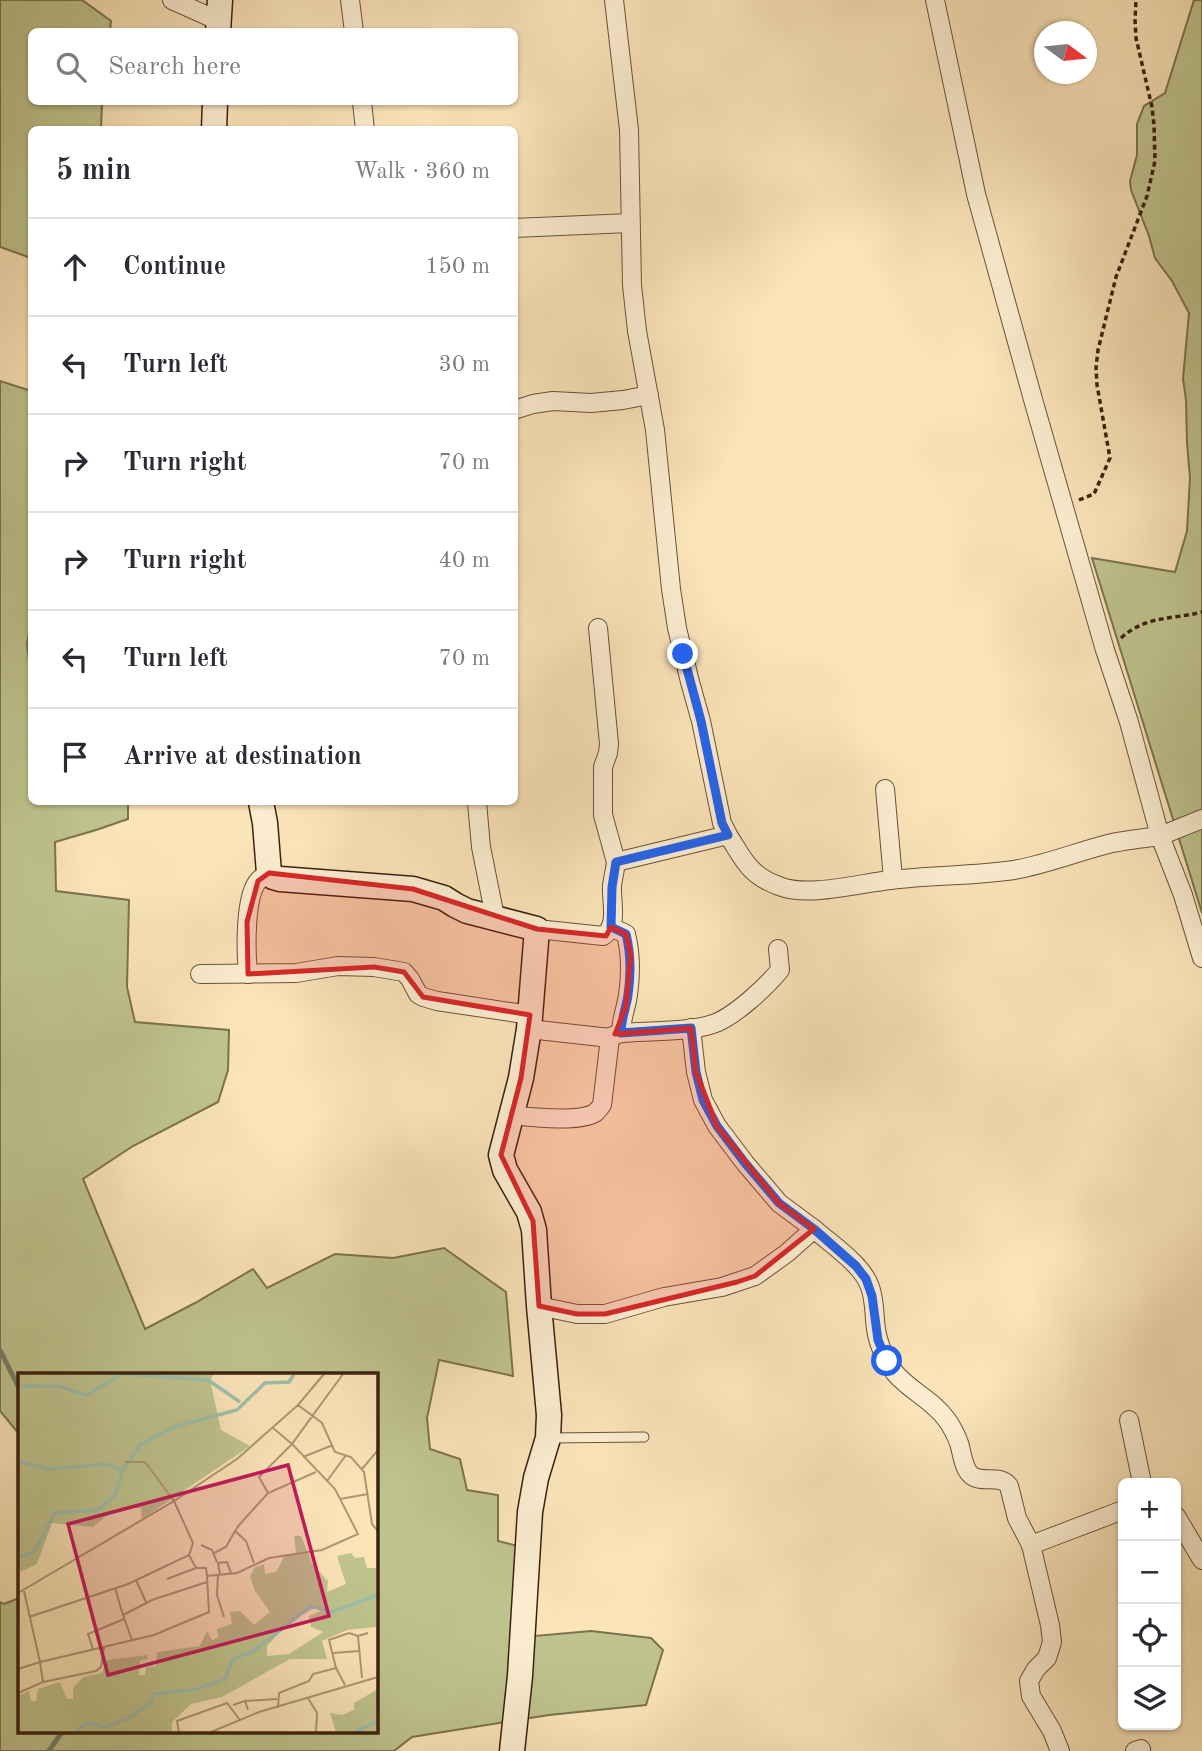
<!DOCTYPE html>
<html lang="en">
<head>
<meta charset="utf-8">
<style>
	body { margin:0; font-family:"Old Standard TT",serif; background:#f7f7f7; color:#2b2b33 }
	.controls { position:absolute; right:21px; bottom:21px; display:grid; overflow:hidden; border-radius:10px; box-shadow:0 2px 5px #0004 }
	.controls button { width:63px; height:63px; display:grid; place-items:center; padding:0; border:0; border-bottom:2px solid #e1e1e2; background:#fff; color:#2b2b33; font:35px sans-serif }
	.compass { position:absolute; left:1034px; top:21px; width:63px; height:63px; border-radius:50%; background:#fff; box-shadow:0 2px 5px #0004; rotate:105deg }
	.stop { position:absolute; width:21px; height:21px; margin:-16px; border:5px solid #2563eb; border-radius:50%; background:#fff }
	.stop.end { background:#2563eb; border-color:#fff; box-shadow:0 2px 7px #0008 }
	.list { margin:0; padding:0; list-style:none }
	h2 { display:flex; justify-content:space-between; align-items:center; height:91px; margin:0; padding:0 28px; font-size:30px }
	h2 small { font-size:23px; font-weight:400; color:#7c7c81 }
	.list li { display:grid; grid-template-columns:46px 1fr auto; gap:21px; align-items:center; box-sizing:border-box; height:98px; padding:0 28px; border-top:2px solid #e1e1e2 }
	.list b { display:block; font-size:26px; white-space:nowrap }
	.list em { font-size:23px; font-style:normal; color:#7c7c81 }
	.icon { flex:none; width:38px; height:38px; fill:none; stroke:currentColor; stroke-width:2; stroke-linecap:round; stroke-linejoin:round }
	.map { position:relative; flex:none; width:1202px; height:1751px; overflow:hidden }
	.search { position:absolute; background:#fff; box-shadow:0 2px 5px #0004; left:28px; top:28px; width:490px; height:77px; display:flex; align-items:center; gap:18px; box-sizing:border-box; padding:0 24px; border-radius:10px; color:#7c7c81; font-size:26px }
	.panel { position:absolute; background:#fff; box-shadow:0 2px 5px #0004; left:28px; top:126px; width:490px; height:679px; border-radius:10px }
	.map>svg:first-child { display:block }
	.green { fill:#bfc48e; stroke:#7d724e; stroke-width:2 }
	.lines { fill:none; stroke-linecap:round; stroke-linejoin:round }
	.stream { stroke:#767f6e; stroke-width:5 }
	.lane-casing { stroke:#6b5139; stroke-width:11 }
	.street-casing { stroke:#6b5139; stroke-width:20 }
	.secondary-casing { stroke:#3b200f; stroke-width:27 }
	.path { stroke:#3b200f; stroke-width:3.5; stroke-dasharray:5 3.5; stroke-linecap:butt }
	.lane { stroke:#fcedd1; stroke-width:9 }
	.street { stroke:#fcedd1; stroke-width:18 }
	.secondary { stroke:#fcedd1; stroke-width:24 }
	.route { stroke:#2563eb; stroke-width:9 }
	.marked { fill:#d62828; fill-opacity:0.2; stroke:#d62828; stroke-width:5; stroke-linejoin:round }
	.inset-river { fill:none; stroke:#9ebfad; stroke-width:3.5 }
	.inset-road { fill:none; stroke:#ae9674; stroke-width:2 }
	.view { fill:#c2185b; fill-opacity:0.15; stroke:#c2185b; stroke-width:3.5 }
	.inset-edge { fill:none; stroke:#3b200f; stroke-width:3.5 }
</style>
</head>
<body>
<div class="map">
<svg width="1202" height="1751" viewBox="0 0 1202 1751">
	<rect width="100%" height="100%" fill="#fae4b8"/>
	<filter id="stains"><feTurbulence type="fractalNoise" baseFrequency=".00286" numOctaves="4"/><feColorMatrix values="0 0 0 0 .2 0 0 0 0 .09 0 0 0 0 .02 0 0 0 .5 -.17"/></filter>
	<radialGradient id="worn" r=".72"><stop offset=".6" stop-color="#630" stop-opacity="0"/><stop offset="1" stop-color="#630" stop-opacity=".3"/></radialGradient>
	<!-- green -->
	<g class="green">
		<polygon points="0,0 82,0 111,21 110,31 32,32 32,102 102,102 101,129 32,130 31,258 0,247"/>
		<polygon points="1194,0 1202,0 1202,913 1092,558 1175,572 1187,531 1190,478 1187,443 1186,400 1183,379 1189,313 1172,281 1155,258 1149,236 1131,190 1130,181 1137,155 1137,124 1144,106 1165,93"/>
		<polygon points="0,381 31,391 32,617 27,644 32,687 32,802 128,802 128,819 96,830 55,842 56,891 129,900 127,987 135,1022 229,1030 228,1070 218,1102 133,1146 83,1179 145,1329 195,1303 253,1269 267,1288 335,1254 393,1258 444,1248 506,1292 513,1376 439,1360 427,1418 430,1449 460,1459 467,1490 498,1495 498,1541 537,1551 535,1636 591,1631 651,1638 663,1650 646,1705 549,1715 412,1737 394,1751 0,1751 0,1602 4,1604 19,1598 19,1732 376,1732 376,1375 19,1375 19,1434 0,1411"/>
	</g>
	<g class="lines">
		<!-- stream -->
		<g class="stream">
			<polyline points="0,1350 19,1388"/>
			<polyline points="49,1751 62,1732"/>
		</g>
		<defs>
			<polyline id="lane" points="550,1438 644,1437"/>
			<g id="street">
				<polyline points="172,0 219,21"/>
				<polyline points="350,0 354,32"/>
				<polyline points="935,0 976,194 1034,403 1105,650 1129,722 1160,836 1202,819"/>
				<polyline points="362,102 365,130"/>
				<polyline points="514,228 630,223"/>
				<polyline points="514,410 533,404 553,401 591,403 623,400 649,395"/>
				<polyline points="598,628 609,744 608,753 603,767 603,815 616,862"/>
				<polyline points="885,789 893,879"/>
				<polyline points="477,802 481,847 495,917"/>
				<path d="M728 835C744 860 749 875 779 886 808 898 860 883 891 880 932 875 973 876 1014 870 1048 864 1079 851 1112 843 1128 840 1144 838 1160 836L1183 895 1202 958"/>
				<path d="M537 929 603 936C619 926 611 902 612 886 613 878 615 870 616 862L728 835 722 823 701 721 690 682 677 628 671 589 655 430 637 331 632 285 629 130 614 0"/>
				<polyline points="200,974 296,973 338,966 374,967 404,972 410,979 418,994 423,997 437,1001 530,1015"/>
				<path d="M248 974C246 953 244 895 259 880 262 877 266 875 269 873"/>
				<polyline points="691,1028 696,1072 703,1100 717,1126 745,1163 779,1203 814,1229"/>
				<path d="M621 1033C647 1031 689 1032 713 1024 734 1017 766 987 780 970L778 949"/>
				<path d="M610 1037 621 1033C621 1019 626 1009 628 995 631 974 631 954 626 934L611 927"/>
				<path d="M511 1115C531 1117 577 1123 595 1113 595 1113 602 1106 602 1105L610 1038 529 1029"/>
				<path d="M539 1306 577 1314H605L664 1297 722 1287 755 1276 787 1253 814 1229C831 1244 863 1265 870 1287 875 1300 874 1315 876 1329 878 1344 886 1361 895 1373 910 1391 933 1400 947 1420 952 1427 956 1435 959 1443 962 1452 963 1467 970 1474 980 1485 999 1473 1009 1486L1017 1518 1031 1545 1050 1625 1052 1642 1047 1658 1036 1669 1029 1681 1031 1696 1052 1731 1060 1751"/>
				<polyline points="1129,1420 1142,1483"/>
				<polyline points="1176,1516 1202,1560"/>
				<polyline points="1031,1545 1123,1510"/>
				<polyline points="1135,1751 1141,1749"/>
			</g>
			<g id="secondary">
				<polyline points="218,32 220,0"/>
				<polyline points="214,130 215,102"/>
				<polyline points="261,802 265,823 269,873 273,877 280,879 413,889 444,898 455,905 467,911 537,929 529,1029 521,1078 501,1155 505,1170 529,1212 534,1230 539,1306 549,1415 548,1438 536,1478 530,1512 520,1676 512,1751"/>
			</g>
		</defs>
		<!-- lane casing -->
		<use href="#lane" class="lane-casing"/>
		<!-- street casing -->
		<use href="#street" class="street-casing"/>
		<!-- secondary casing -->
		<use href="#secondary" class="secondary-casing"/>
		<!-- path -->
		<g class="path">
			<polyline points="1079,500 1094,494 1110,458 1097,385 1096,368 1098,350 1116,277 1147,196 1155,161 1154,125 1152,107 1136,38 1135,20 1136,0"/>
			<path d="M1121 638C1147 615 1171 620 1202 612"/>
		</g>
		<!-- lane -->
		<use href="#lane" class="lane"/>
		<!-- street -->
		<use href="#street" class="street"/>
		<!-- secondary -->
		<use href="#secondary" class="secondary"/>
	</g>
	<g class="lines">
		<!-- route -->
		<path class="route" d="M683 654 701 721 722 823 728 835 616 862 612 887 611 927 626 934C631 954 631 974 628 995 626 1009 621 1019 621 1033L691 1028 696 1072 703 1100 717 1126 745 1163 779 1203 814 1229 856 1266 866 1279 872 1296 878 1340 887 1361"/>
	</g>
	<!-- marked area -->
	<path class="marked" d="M269 873 413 889 537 929 606 936 611 927 626 934 631 955 626 1007 615 1034 691 1028 696 1072 717 1126 779 1203 814 1229 755 1276 737 1282 605 1314H577L539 1306 533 1221 501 1155 521 1078 530 1015 423 997 404 972 374 967 248 974 247 922 258 881Z"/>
	<!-- overview -->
	<g transform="translate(18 1373)">
		<rect width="360" height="360" fill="#fae4b8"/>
		<path d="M0 1H196L192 7 203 57 232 73 124 146 123 135H117L90 142 75 154 34 150 19 191 0 200ZM276 163H283L295 192 310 208 309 219 328 211 319 183 333 180 337 185 346 184 349 195H358V254L329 257 304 268 309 286H272L204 324 173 331 154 349V359H0V323L11 318 13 328H18L20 316 42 309 49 326H55V315L65 304 84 300 89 287 129 282 130 286 122 288 121 302H127L128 294 138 293 139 279 182 273 189 258 194 267 200 265 199 256 214 251 212 239 222 238 236 252 252 239 237 218 232 204 236 195 246 191 247 201 258 199 267 182 278 180ZM297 235 305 237 291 243 293 254 305 259 271 281 249 283V273L271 249ZM360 316V359H318L312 340 324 342 336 337V330Z" fill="#bfc48e" fill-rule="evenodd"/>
		<path class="inset-river" d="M107 1 190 7 222 29M0 13H40L69 22 104 1M0 88 31 96 88 91 104 97M0 184 16 179 37 140 80 137 97 122 105 97 122 72 155 54 219 37 247 10 271 9 276 1M57 359 70 350 87 354 110 346 133 329 135 321 179 316 207 306 215 286 236 278 293 233 314 239 360 222M337 359 360 348"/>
		<path class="inset-road" d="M280 32 306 1M285 84 315 72M344 96 360 77M309 108 328 82M250 120 241 104 274 71 255 55M322 126 350 121M183 172 194 177 199 189M196 180 208 174 217 158M171 182 175 170 156 128 219 86 280 32 304 50 317 79 333 84 346 99 354 151 360 158M236 190 228 168 217 158 221 152 250 120 298 99M200 201 199 222 206 244M202 201 200 190 209 189 213 200M149 206 178 195M118 207 128 229M97 215 105 242M0 220 156 128 127 89H107M11 244 110 211 171 182 178 195H188L189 203M114 267 105 242 134 227 189 209M75 276 70 261 106 246M315 280 341 278M318 295 311 267 331 260 340 263M0 296 22 289 6 218M344 305 340 263 350 260M25 309 78 298 83 294 86 274M0 320 25 309 22 289 136 262 191 239 189 203 219 200 251 185 304 177 340 161 317 116 274 71 325 1M290 325 299 340 298 359M227 328 259 326M215 332 227 328 230 337M260 335 261 320 291 308 295 301 318 295 327 312M161 359 159 348 209 330 222 347M193 359 241 339 360 304"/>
		<path class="view" d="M270 92 311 243 90 302 50 151Z"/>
		<rect width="360" height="360" class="inset-edge"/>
	</g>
	<rect width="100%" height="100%" filter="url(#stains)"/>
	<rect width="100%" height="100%" fill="url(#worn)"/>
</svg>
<div class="controls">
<button>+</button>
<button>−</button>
<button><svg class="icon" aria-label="locate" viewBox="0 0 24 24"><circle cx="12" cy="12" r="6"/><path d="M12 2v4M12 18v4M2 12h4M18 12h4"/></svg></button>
<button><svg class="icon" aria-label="layers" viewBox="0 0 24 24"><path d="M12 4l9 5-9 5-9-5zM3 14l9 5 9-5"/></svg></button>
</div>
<svg class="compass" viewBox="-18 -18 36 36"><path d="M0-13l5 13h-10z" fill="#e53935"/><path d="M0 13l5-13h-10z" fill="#7c7c81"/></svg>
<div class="stop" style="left:887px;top:1361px"></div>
<div class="stop end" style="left:683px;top:654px"></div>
<div class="search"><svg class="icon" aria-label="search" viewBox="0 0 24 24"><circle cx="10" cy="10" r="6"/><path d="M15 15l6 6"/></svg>Search here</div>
<section class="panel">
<h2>5 min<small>Walk · 360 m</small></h2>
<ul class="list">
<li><svg class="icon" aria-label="ahead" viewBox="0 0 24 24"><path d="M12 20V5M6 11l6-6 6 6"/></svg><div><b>Continue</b></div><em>150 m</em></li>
<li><svg class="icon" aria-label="left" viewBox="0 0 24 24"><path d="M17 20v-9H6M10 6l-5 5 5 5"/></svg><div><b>Turn left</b></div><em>30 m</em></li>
<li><svg class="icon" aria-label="right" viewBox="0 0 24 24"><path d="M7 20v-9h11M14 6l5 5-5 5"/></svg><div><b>Turn right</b></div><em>70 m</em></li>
<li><svg class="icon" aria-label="right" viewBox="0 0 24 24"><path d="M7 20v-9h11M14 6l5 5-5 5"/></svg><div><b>Turn right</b></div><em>40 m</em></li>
<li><svg class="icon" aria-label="left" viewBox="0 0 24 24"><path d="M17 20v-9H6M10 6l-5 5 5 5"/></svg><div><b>Turn left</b></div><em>70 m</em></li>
<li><svg class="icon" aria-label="arrive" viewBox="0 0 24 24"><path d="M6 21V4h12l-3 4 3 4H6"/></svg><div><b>Arrive at destination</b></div></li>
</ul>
</section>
</div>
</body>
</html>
